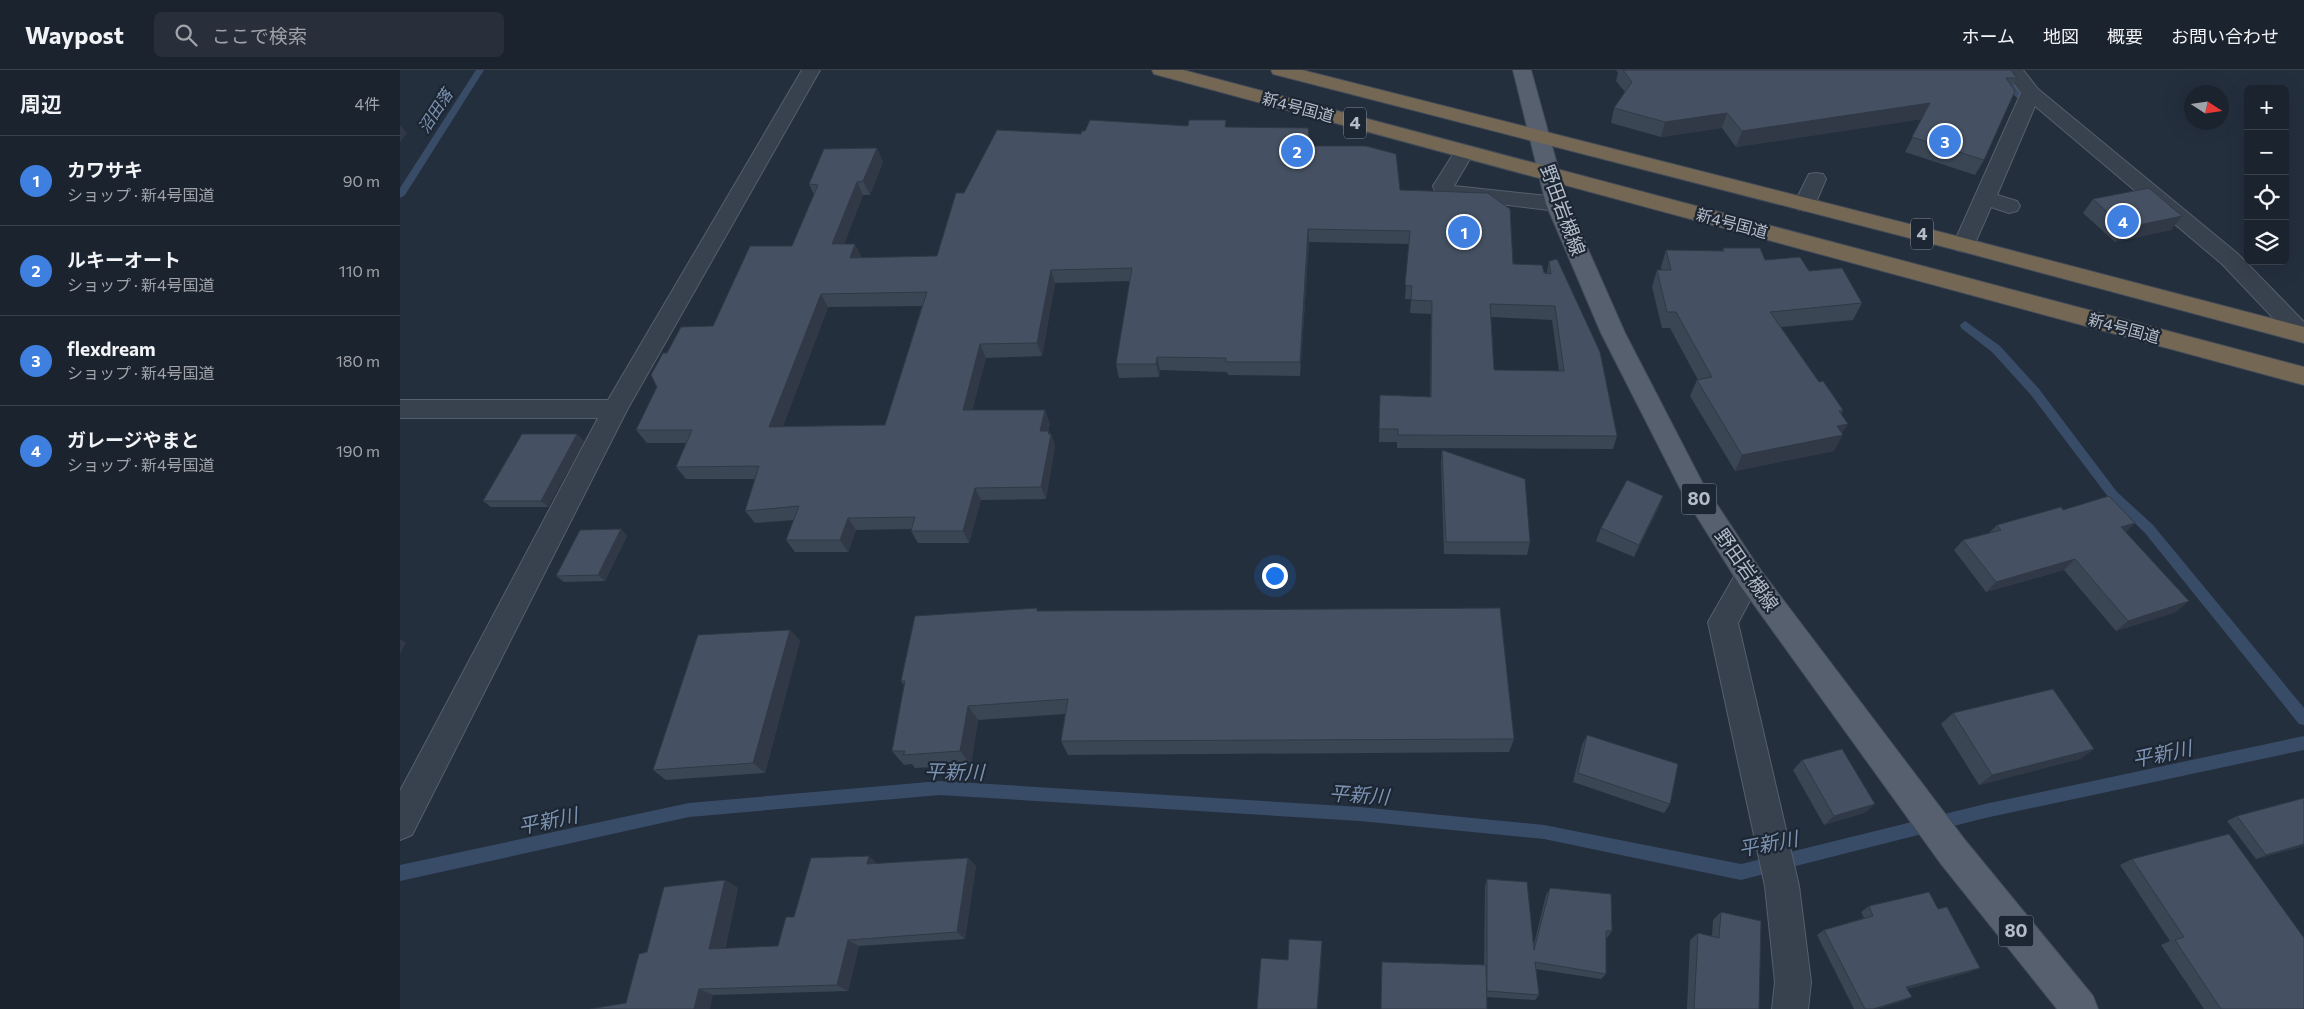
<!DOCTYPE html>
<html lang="ja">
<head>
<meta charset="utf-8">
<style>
	body { margin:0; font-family:Commissioner,"Noto Sans JP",sans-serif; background:#282f3a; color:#f1f3f6 }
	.controls { position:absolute; right:15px; top:15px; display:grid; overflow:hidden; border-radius:8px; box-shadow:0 5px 20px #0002 }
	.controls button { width:45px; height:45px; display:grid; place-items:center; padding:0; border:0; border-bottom:1px solid #39404a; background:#1b232e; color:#f1f3f6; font:25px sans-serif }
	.compass { position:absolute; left:1784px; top:15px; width:45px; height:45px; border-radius:50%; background:#1b232e; box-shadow:0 5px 20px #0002; rotate:102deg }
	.you { position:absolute; left:874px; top:505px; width:18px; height:18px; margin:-12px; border:4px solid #fff; border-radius:50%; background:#1a73e8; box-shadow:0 0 0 8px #1a73e833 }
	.badge { display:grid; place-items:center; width:32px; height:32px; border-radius:50%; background:#2563eb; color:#fff; font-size:16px; font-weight:700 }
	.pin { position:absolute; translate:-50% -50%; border:2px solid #fff; box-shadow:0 1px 5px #0006 }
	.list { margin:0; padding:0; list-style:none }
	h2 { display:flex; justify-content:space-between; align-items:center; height:65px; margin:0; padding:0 20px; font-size:21px }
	h2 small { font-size:16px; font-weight:400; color:#a0a4aa }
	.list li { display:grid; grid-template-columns:32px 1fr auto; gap:15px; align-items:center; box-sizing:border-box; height:90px; padding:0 20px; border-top:1px solid #39404a }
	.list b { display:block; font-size:19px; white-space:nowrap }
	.list p { margin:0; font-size:16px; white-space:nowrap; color:#a0a4aa }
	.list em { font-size:16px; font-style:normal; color:#a0a4aa }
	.icon { flex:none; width:28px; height:28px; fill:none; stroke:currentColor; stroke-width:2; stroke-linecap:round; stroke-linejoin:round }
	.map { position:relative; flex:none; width:1904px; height:939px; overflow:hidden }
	header { display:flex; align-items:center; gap:30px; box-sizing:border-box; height:70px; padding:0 25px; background:#1b232e; border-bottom:1px solid #39404a }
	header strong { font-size:24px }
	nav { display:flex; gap:28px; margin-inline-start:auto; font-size:18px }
	.search { width:350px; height:45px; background:#282f3a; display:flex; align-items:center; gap:12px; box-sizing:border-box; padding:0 18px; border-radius:8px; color:#a0a4aa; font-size:19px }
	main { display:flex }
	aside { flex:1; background:#1b232e }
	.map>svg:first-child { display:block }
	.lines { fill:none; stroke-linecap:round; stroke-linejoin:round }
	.stream { fill:#394c67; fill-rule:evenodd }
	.minor-casing { stroke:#565f6c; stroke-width:2 }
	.major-casing { stroke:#414a57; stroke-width:2 }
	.highway-casing { stroke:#434c59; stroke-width:2 }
	.minor { fill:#38414e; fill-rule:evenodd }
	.major { fill:#56606e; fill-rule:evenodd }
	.highway { fill:#746855; fill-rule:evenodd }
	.wall { fill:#3b4654; fill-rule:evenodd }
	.shaded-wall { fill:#303945 }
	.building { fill:#455162; stroke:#303945; fill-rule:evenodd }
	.labels { text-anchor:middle; stroke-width:4.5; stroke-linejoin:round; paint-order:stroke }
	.far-street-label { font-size:16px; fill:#b4bcc9; stroke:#1d2633 }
	.far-water-label { font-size:16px; font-style:italic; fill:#7c92b1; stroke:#1d2633 }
	.shield { fill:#1d2633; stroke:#878f9c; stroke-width:1 }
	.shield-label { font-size:18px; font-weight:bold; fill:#b4bcc9 }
	.street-label { font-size:19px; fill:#b4bcc9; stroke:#1d2633 }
	.water-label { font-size:20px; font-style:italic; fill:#7c92b1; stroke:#1d2633 }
</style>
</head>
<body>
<header>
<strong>Waypost</strong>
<div class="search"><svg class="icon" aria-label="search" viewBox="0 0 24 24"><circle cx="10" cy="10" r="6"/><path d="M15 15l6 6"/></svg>ここで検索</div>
<nav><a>ホーム</a><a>地図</a><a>概要</a><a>お問い合わせ</a></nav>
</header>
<main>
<aside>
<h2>周辺<small>4件</small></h2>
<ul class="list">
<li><span class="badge" style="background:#3f7fe0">1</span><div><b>カワサキ</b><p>ショップ · 新4号国道</p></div><em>90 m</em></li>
<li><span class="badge" style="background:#3f7fe0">2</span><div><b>ルキーオート</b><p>ショップ · 新4号国道</p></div><em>110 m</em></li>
<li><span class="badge" style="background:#3f7fe0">3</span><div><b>flexdream</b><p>ショップ · 新4号国道</p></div><em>180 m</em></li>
<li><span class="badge" style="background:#3f7fe0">4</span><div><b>ガレージやまと</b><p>ショップ · 新4号国道</p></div><em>190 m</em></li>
</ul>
</aside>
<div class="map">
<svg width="1904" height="939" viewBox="0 0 1904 939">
	<rect width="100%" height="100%" fill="#242f3e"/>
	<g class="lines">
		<!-- stream -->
		<g class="stream">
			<polygon points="76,0 84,0 5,125 0,128 0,118"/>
			<path d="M1594 0H1602L1611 13 1636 33V37C1622 39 1601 11 1594 0Z"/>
			<polygon points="1565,251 1600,276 1639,319 1717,422 1753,455 1904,638 1904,655 1899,654 1745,463 1709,428 1631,325 1592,282 1561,258 1560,255"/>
			<polygon points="1904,666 1904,680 1585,748 1341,810 1144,769 960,751 540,725 289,747 0,811 0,795 289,733 540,711 960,737 1144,755 1341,794 1585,734"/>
		</g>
		<defs>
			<g id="minor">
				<polygon points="402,0 420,0 227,340 12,765 0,770 0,721 198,348 0,348 0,330 208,330"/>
				<polygon points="1604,0 1623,0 1638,19 1838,184 1904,252 1904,272 1894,270 1822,194 1635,36 1597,125 1617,131 1620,136 1617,141 1609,143 1591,137 1572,180 1564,182 1556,180 1553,175 1621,23"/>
				<polygon points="1064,76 1071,78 1074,82 1054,116 1157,127 1165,129 1168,134 1165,139 1157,141 1037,126 1033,116 1057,78"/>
				<polygon points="1416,103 1423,104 1426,109 1413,139 1405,141 1397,139 1394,134 1409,104"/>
				<polygon points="1349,494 1359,498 1363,506 1338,553 1399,816 1411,912 1408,939 1372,939 1375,912 1365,816 1308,552 1339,498"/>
			</g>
			<polygon id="major" points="1113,0 1131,0 1168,134 1225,263 1302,412 1359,498 1565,770 1693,926 1698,939 1657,939 1541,794 1339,514 1284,426 1201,263 1146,134"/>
			<g id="highway">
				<polygon points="752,0 783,0 1904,297 1904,315 754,4"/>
				<polygon points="871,0 902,0 1564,168 1904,257 1904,273 1564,182 873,4"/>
			</g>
		</defs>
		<!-- minor casing -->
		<use href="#minor" class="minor-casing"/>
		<!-- major casing -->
		<use href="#major" class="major-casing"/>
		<!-- highway casing -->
		<use href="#highway" class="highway-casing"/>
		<!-- minor -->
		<use href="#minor" class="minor"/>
		<!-- major -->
		<use href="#major" class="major"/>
		<!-- highway -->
		<use href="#highway" class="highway"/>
	</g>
	<!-- wall -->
	<g class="wall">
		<polygon points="1216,0 1611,0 1617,8 1612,16 1584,90 1575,105 1505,82 1522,49 1336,77 1322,58 1261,67 1211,53 1214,38 1225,22 1216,11 1218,3"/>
		<path d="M788 56 827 57 910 76 1000 120 1113 194 1147 203 1149 191 1217 366 1213 379 997 378V372H979L980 325 1030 327 1031 244 1010 243 1011 229H1005L1009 174 909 172 900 306 828 305 827 302 760 300 759 307 719 308 716 294 730 211 655 213 642 286 586 288 572 340 650 353 648 361 650 364H651L655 376 646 429 581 430 569 473H518L511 461V459L456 460 448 482H395L386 470 394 450 355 453 345 441 355 409H286L276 397 286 373H247L236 360 257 317 267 283 313 256 392 176 414 125 409 114 477 78 483 92 470 125H463L444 174 462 188 537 186 564 123 681 64ZM522 236 485 355 383 356 428 237ZM1091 247 1152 250 1159 301 1094 300Z"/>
		<polygon points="1693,129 1782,146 1771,160 1715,172 1683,143"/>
		<polygon points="1323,178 1365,190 1409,201 1462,233 1453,250 1381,257 1419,312 1443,340 1441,344 1442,363 1434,381 1335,401 1290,326 1297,310 1298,310 1270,258 1262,258 1252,217 1257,200 1261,200 1261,197 1266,180 1322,181"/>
		<polygon points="184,371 148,437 91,437 83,431"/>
		<polygon points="1042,380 1130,472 1127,485 1044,484 1041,393"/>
		<polygon points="1263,426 1258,439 1234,487 1196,471 1201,458"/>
		<polygon points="1663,440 1726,462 1776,542 1716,561 1664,500 1586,522 1554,480 1563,470 1589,463 1597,455"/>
		<polygon points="221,459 227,466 205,511 164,512 156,506"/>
		<polygon points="638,541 1114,669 1109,682 668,685 661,671 665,644 578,650 571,695 515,698 512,694 504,695 492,681 504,615 501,611"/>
		<polygon points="390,560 400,571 365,703 266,710 253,700"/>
		<polygon points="1553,643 1694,679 1680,689 1579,715 1541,654"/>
		<polygon points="1187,665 1270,734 1264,743 1173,712 1182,675"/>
		<polygon points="1402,690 1475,734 1464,743 1424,755 1393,700"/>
		<polygon points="1837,746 1904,776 1856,789 1827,751"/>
		<polygon points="568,788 576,796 565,869 459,876 448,921 313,925 226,933 247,882 325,810 338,818 325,879 378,876 394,847 478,794"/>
		<polygon points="1732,789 1904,939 1804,939 1761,875 1770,871 1720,795"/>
		<polygon points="1087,809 1134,874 1146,825 1150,818 1212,861 1207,868 1206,868 1206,904 1201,909 1136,899 1139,925 1135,930 1087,927 1087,939 981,939 982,892 1084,895 1085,816"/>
		<polygon points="1469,836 1538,839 1580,898 1570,902 1507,919 1503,931 1477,939 1454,939 1417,865 1424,860 1464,848 1461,842"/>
		<polygon points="1321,842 1359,939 1287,939 1290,870 1298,863 1312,866 1313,850"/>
	</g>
	<!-- shaded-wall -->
	<g class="shaded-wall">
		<polygon points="1530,33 1522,49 1336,77 1342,61"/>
		<polygon points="1327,43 1322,58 1261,67 1265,52"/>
		<polygon points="0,55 7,63 0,72"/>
		<polygon points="477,78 483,92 470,125 463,111"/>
		<polygon points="457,112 463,125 439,187 432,174"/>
		<polygon points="1782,146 1771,160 1715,172 1725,158"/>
		<polygon points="908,159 909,172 900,306 900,292"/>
		<polygon points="455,174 462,188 450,188"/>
		<polygon points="651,200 655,213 642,286 637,273"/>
		<polygon points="421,224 428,237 378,369 369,357"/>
		<polygon points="580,274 586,288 569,353 563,340"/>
		<polygon points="757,287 760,300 759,307 756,294"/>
		<polygon points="645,340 650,353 645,374 640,361"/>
		<polygon points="1448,354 1441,365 1443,365 1434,381 1335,401 1342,385 1437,356"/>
		<polygon points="649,361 650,366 651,364 655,376 646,429 641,417"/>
		<polygon points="177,364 184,371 148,437 141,431"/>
		<polygon points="575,418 581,430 569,473 563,461"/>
		<polygon points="1263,426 1258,439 1234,487 1239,475"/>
		<polygon points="448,448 456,460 448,482 440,470"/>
		<polygon points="1735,453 1724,464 1721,457"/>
		<polygon points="221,459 227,466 205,511 198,505"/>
		<polygon points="1675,489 1664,500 1586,522 1596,512"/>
		<polygon points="1789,531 1776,542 1716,561 1728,551"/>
		<polygon points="390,560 400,571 365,703 353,693"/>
		<polygon points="0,569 6,573 0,584"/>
		<polygon points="568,636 578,650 571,695 560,681"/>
		<polygon points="1694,679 1680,689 1579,715 1592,705"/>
		<polygon points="1475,734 1464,743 1424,755 1434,746"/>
		<polygon points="1904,774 1904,776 1856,789 1866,785"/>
		<polygon points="469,786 479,795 467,794"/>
		<polygon points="568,788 576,796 565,869 557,862"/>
		<polygon points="325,810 338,818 323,886 309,879"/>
		<polygon points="448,870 459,876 448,921 437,915"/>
		<polygon points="922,871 922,878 918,939 917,939"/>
		<polygon points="1580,898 1570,902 1497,921 1506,917"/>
		<polygon points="299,919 313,925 310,939 294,939"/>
		<polygon points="1512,927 1503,931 1477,939 1473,939"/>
	</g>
	<!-- building -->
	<g class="building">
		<polygon points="1223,0 1611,0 1617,8 1606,8 1615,21 1584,90 1512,67 1530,33 1342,61 1327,43 1265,52 1214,38 1232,12"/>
		<path d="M690 50 788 56 789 50H826L825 57 908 58 910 76H966L996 84 1000 120 1088 123 1110 139 1113 194 1142 195 1144 203 1151 204 1149 191 1157 189 1200 282 1217 366 998 365V359H979L980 325 1031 327 1032 231 1011 230 1012 216 1005 215 1010 161 908 159 900 292H826V288L757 287 756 294H716L732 198 651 200 637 273 580 274 563 340H645L640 361H649L648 364H651L641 417 575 418 563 461H511L515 447 448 448 440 470H386L399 436 345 441 359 396 276 397 292 360H236L257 317 251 305 263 283H267L281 257 313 256 350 176H392L418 115 409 114 424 79 477 78 463 111 457 112 432 174H455L450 188 537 186 556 123H564L597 60 681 64 682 61H685ZM527 222 485 355 369 357 421 224ZM1090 234 1155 236 1164 301 1094 300Z"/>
		<polygon points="1749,118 1782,146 1725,158 1693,129"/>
		<polygon points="1323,178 1360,178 1365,190 1400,187 1409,201 1442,198 1462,233 1370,242 1419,312 1423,311 1443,340 1439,341 1448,354 1437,356 1443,365 1342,385 1297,310 1312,307 1276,242 1267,242 1257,200 1271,200 1266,180 1324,181"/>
		<polygon points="122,364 177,364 141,431 83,431"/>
		<polygon points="1042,380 1125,409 1130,472 1046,472"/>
		<polygon points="1227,410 1263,426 1239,475 1201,458"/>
		<polygon points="1709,426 1735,453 1721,457 1789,531 1728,551 1675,489 1596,512 1563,470 1601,460 1597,455 1661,437 1663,440"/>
		<polygon points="221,459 198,505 156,506 180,460"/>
		<polygon points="637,538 637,541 1100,538 1114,669 661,671 668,629 568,636 560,681 503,685 505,681 492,681 505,611 501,611 515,546"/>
		<polygon points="390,560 353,693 253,700 298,565"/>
		<polygon points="1653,619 1694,679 1592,705 1553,643"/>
		<polygon points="1187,665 1278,694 1270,734 1178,703"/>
		<polygon points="1442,679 1475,734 1434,746 1402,690"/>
		<polygon points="1904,728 1904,774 1866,785 1837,746"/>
		<polygon points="1829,764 1904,868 1904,939 1821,939 1775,870 1784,867 1732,789"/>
		<polygon points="469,786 467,794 568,788 557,862 448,870 437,915 299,919 294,939 190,939 226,933 239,884 247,882 264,817 325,810 309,879 378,876 386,847 394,847 411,788"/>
		<polygon points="1087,809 1127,812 1134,880 1150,818 1211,824 1212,861 1206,861 1206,904 1135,892 1139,925 1087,921"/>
		<polygon points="1529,822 1538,839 1547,837 1580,898 1506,917 1512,927 1473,939 1465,939 1424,860 1473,846 1469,836"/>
		<polygon points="1321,842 1361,851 1359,939 1294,939 1298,863 1319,868"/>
		<polygon points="889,869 922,871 917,939 857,939 861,888 888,890"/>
		<polygon points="982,892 1086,895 1087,939 981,939"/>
	</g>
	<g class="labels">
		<!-- far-street labels -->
		<g class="far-street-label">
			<text transform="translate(898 37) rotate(15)" y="6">新4号国道</text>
			<text transform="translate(1332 153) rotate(15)" y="6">新4号国道</text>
			<text transform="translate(1724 258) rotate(15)" y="6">新4号国道</text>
		</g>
		<!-- far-water labels -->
		<g class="far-water-label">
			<text transform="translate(35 41) rotate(-57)" y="6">沼田落</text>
		</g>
		<!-- shield labels -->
		<g class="shield">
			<rect x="944" y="37.5" width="22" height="31" rx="4"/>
			<rect x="1511" y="148.5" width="22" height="31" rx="4"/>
			<rect x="1281.5" y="413.5" width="35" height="31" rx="4"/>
			<rect x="1598.5" y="845.5" width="35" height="31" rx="4"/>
		</g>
		<g class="shield-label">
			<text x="955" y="59">4</text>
			<text x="1522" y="170">4</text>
			<text x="1299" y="435">80</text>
			<text x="1616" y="867">80</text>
		</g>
		<!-- street labels -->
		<g class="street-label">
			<text transform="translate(1163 140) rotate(70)" y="7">野田岩槻線</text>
			<text transform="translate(1347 500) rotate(55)" y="7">野田岩槻線</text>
		</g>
		<!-- water labels -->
		<g class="water-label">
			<text transform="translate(1762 684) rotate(-12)" y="7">平新川</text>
			<text transform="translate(554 702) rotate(1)" y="7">平新川</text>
			<text transform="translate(959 725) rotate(4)" y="7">平新川</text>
			<text transform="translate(148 751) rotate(-12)" y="7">平新川</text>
			<text transform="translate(1368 774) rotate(-11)" y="7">平新川</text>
		</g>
	</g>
</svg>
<div class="controls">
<button>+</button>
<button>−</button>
<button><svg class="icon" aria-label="locate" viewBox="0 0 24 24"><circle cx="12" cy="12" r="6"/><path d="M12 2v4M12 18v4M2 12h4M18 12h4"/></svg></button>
<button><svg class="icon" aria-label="layers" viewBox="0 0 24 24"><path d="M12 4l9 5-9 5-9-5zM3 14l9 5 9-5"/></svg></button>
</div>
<svg class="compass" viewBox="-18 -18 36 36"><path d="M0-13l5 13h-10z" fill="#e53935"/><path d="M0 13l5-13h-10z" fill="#a0a4aa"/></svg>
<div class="you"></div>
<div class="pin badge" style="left:1064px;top:162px;background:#3f7fe0">1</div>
<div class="pin badge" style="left:897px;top:81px;background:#3f7fe0">2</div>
<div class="pin badge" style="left:1545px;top:71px;background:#3f7fe0">3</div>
<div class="pin badge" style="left:1723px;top:151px;background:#3f7fe0">4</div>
</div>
</main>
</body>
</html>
